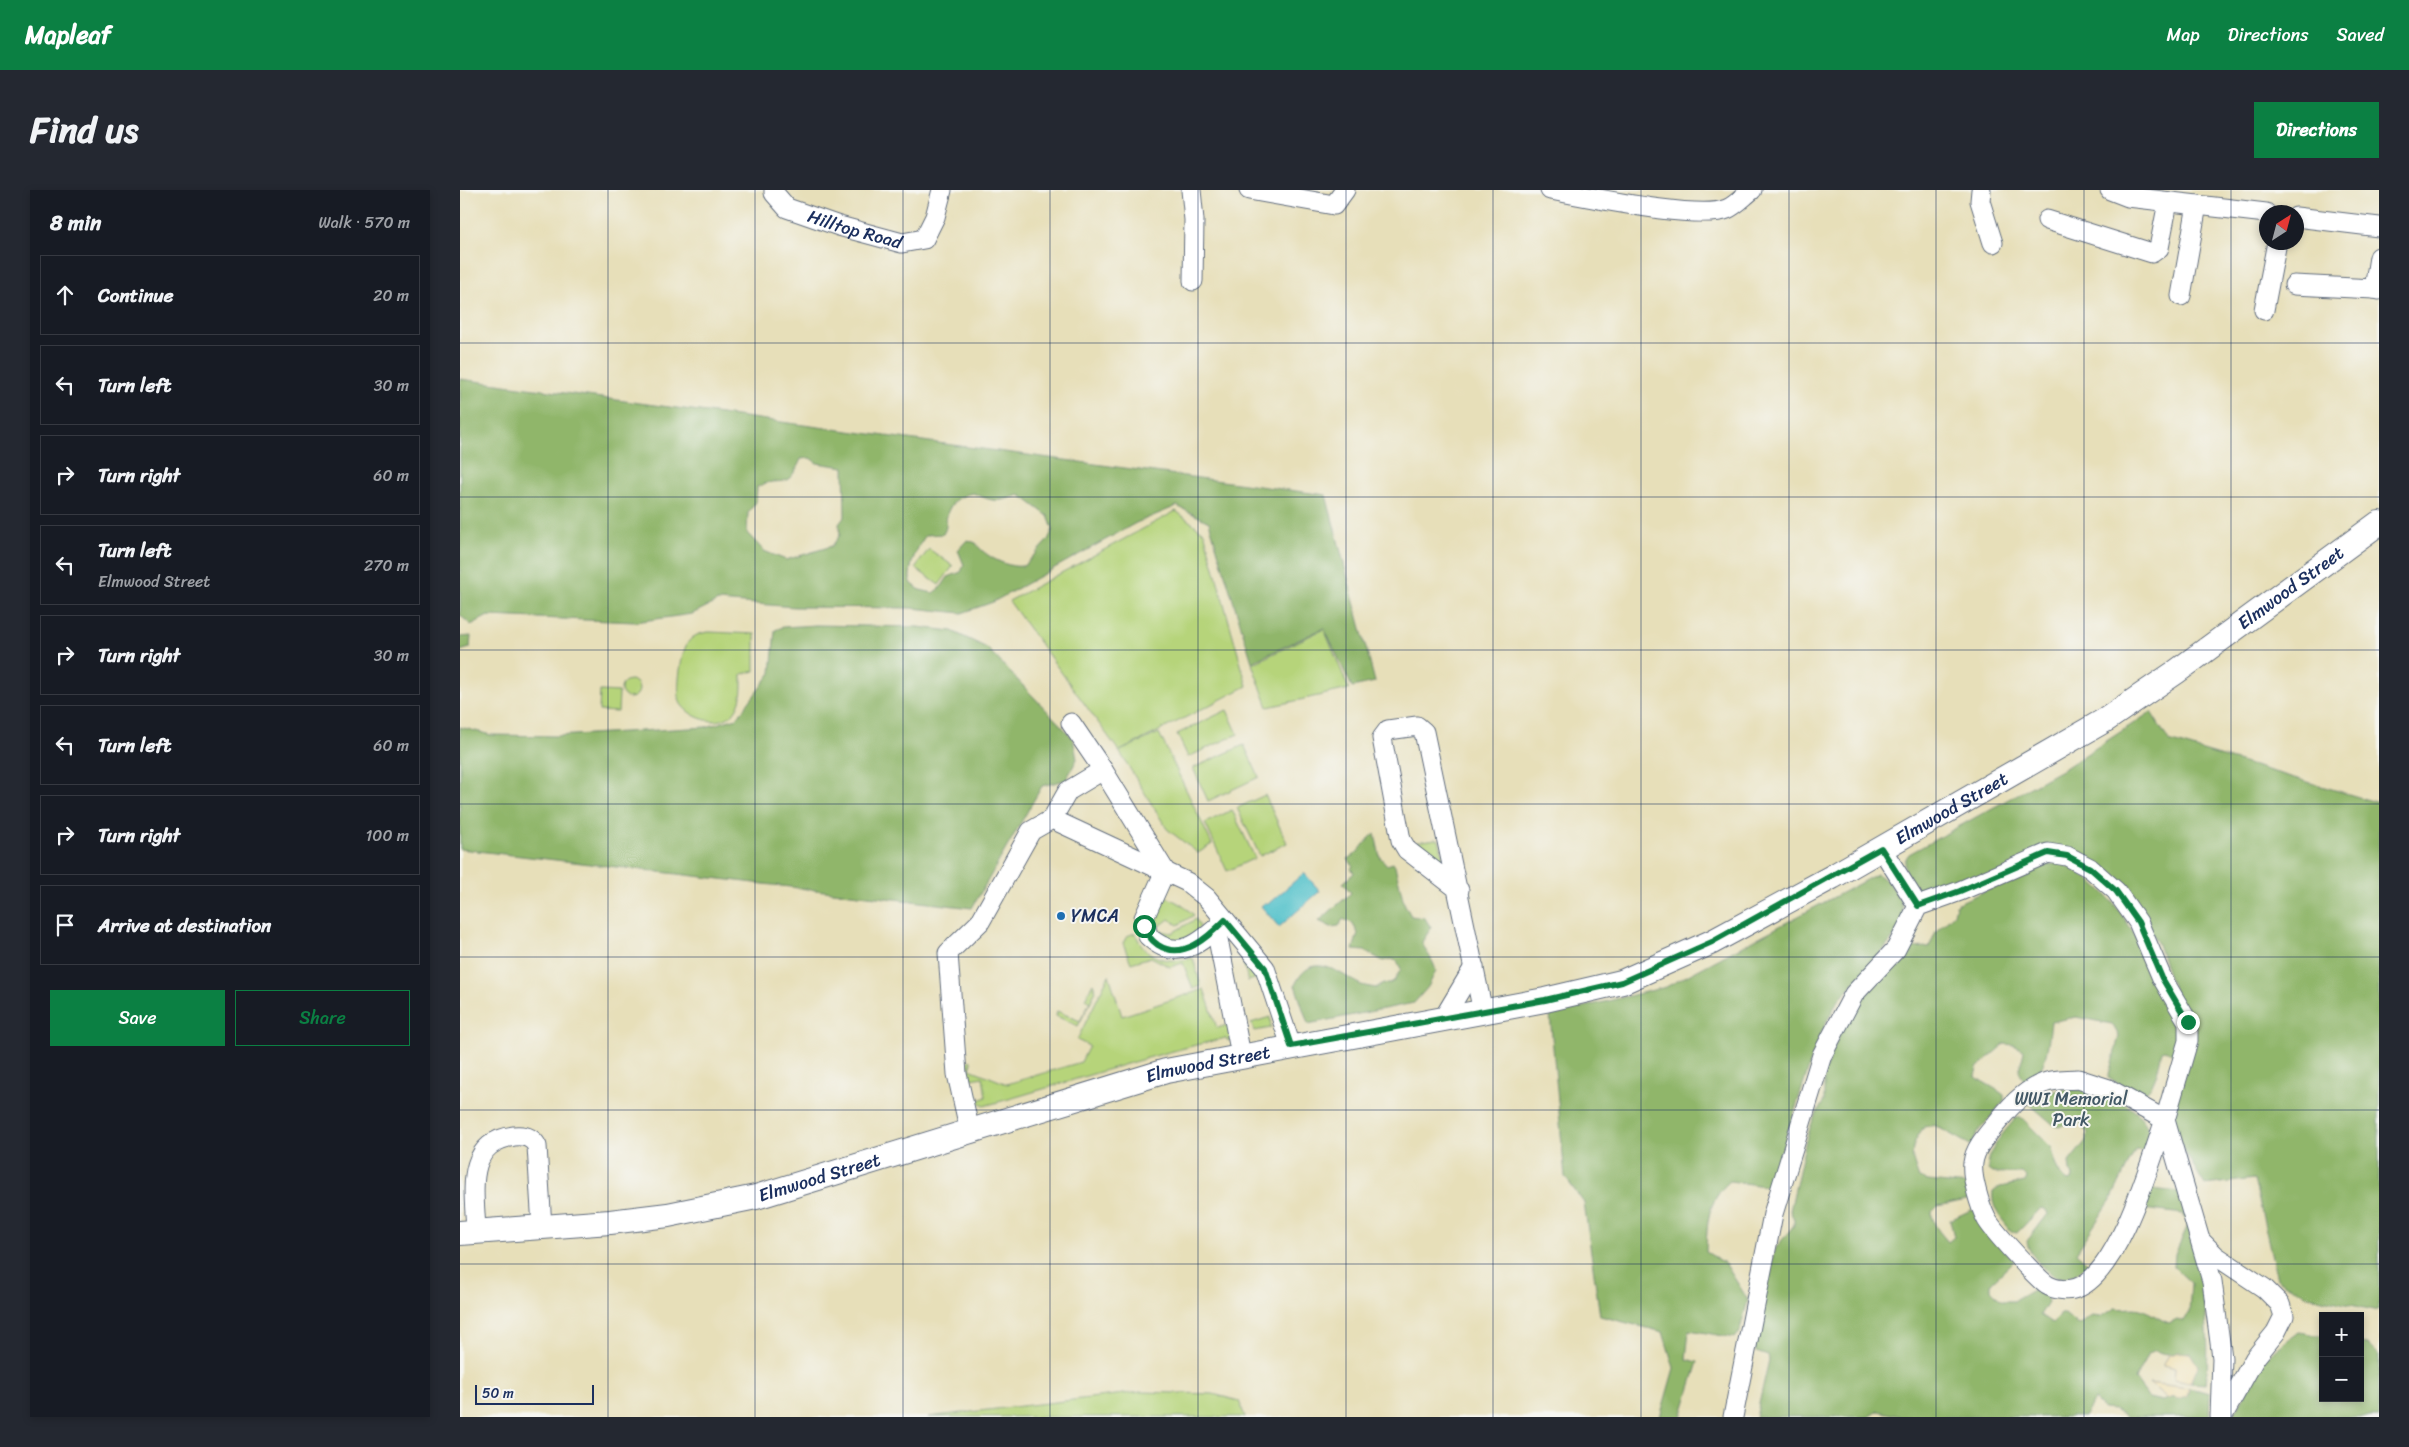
<!DOCTYPE html>
<html lang="en">
<head>
<meta charset="utf-8">
<style>
	body { margin:0; font-family:Sriracha,sans-serif; background:#242831; color:#f1f3f6 }
	.controls { position:absolute; right:15px; bottom:15px; display:grid; overflow:hidden; border-radius:0px; box-shadow:0 2px 8px #0003 }
	.controls button { width:45px; height:45px; display:grid; place-items:center; padding:0; border:0; border-bottom:1px solid #363941; background:#171b24; color:#f1f3f6; font:25px sans-serif }
	.compass { position:absolute; left:1799px; top:15px; width:45px; height:45px; border-radius:50%; background:#171b24; box-shadow:0 2px 8px #0003; rotate:36deg }
	.scale { position:absolute; left:15px; bottom:12px; width:119px; box-sizing:border-box; padding-left:5px; border:2px solid #1b2f5e; border-top:0; font-size:14px; line-height:18px; white-space:nowrap; color:#1b2f5e; -webkit-text-stroke:4px #f6f6f2; paint-order:stroke }
	.stop { position:absolute; width:15px; height:15px; margin:-11px; border:4px solid #0b8043; border-radius:50%; background:#fff }
	.stop.end { background:#0b8043; border-color:#fff; box-shadow:0 1px 5px #0008 }
	.list { margin:0; padding:0; list-style:none }
	h2 { display:flex; justify-content:space-between; align-items:center; height:65px; margin:0; padding:0 20px; font-size:21px }
	h2 small { font-size:16px; font-weight:400; color:#9ea1a6 }
	.list li { display:grid; grid-template-columns:32px 1fr auto; gap:15px; align-items:center; box-sizing:border-box; height:80px; margin:0 10px 10px; padding:0 10px; border:1px solid #363941; border-radius:0px }
	.list b { display:block; font-size:19px; white-space:nowrap }
	.list p { margin:0; font-size:16px; white-space:nowrap; color:#9ea1a6 }
	.list em { font-size:16px; font-style:normal; color:#9ea1a6 }
	.actions { display:flex; gap:10px; padding:15px 20px }
	.actions a { flex:1; padding:11px 0; border:1px solid #0b8043; border-radius:0px; text-align:center; font-size:18px; color:#0b8043 }
	.actions .main { background:#0b8043; color:#fff }
	.icon { flex:none; width:28px; height:28px; fill:none; stroke:currentColor; stroke-width:2; stroke-linecap:round; stroke-linejoin:round }
	.map { position:relative; flex:none; width:1919px; height:1227px; overflow:hidden; border-radius:0px }
	header { display:flex; align-items:center; gap:30px; box-sizing:border-box; height:70px; padding:0 25px; background:#0b8043; color:#fff }
	header strong { font-size:24px }
	nav { display:flex; gap:28px; margin-inline-start:auto; font-size:18px }
	.intro { display:flex; align-items:center; justify-content:space-between; box-sizing:border-box; height:120px; padding:0 30px }
	h1 { margin:0; font-size:35px }
	.button { padding:12px 22px; border-radius:0px; background:#0b8043; color:#fff; font-size:18px; font-weight:700 }
	main { display:flex; gap:30px; padding:0 30px }
	aside { flex:1; background:#171b24; border-radius:0px; box-shadow:0 2px 8px #0003 }
	.map>svg:first-child { display:block }
	.green { fill:#b6d47a; stroke:#68826c }
	.forest { fill:#90b66a; stroke:#567264; fill-rule:evenodd }
	.sand { fill:#eeda9e; stroke:#84847e }
	.water { fill:#54c2cb; stroke:#387894 }
	.lines { fill:none; stroke-linecap:round; stroke-linejoin:round }
	.minor-casing { stroke:#626d7e; stroke-width:21 }
	.major-casing { stroke:#626d7e; stroke-width:26 }
	.minor { stroke:#fff; stroke-width:19 }
	.major { stroke:#fff; stroke-width:24 }
	.route { stroke:#0b8043; stroke-width:6 }
	.grid { fill:none; stroke:#1b2f5e; stroke-width:1; stroke-opacity:0.55 }
	.poi-dot { fill:#1f6fb2; stroke:#f6f6f2; stroke-width:2 }
	.labels { text-anchor:middle; stroke-width:4; stroke-linejoin:round; paint-order:stroke }
	.street-label { font-size:18px; fill:#1b2f5e; stroke:#f6f6f2 }
	.poi-label { font-size:18px; fill:#1b2f5e; stroke:#f6f6f2; text-anchor:start }
	.park-label { font-size:18px; fill:#425865; stroke:#f6f6f2 }
</style>
</head>
<body>
<header>
<strong>Mapleaf</strong>
<nav><a>Map</a><a>Directions</a><a>Saved</a></nav>
</header>
<div class="intro"><h1>Find us</h1><a class="button">Directions</a></div>
<main>
<aside>
<h2>8 min<small>Walk · 570 m</small></h2>
<ul class="list">
<li><svg class="icon" aria-label="ahead" viewBox="0 0 24 24"><path d="M12 20V5M6 11l6-6 6 6"/></svg><div><b>Continue</b></div><em>20 m</em></li>
<li><svg class="icon" aria-label="left" viewBox="0 0 24 24"><path d="M17 20v-9H6M10 6l-5 5 5 5"/></svg><div><b>Turn left</b></div><em>30 m</em></li>
<li><svg class="icon" aria-label="right" viewBox="0 0 24 24"><path d="M7 20v-9h11M14 6l5 5-5 5"/></svg><div><b>Turn right</b></div><em>60 m</em></li>
<li><svg class="icon" aria-label="left" viewBox="0 0 24 24"><path d="M17 20v-9H6M10 6l-5 5 5 5"/></svg><div><b>Turn left</b><p>Elmwood Street</p></div><em>270 m</em></li>
<li><svg class="icon" aria-label="right" viewBox="0 0 24 24"><path d="M7 20v-9h11M14 6l5 5-5 5"/></svg><div><b>Turn right</b></div><em>30 m</em></li>
<li><svg class="icon" aria-label="left" viewBox="0 0 24 24"><path d="M17 20v-9H6M10 6l-5 5 5 5"/></svg><div><b>Turn left</b></div><em>60 m</em></li>
<li><svg class="icon" aria-label="right" viewBox="0 0 24 24"><path d="M7 20v-9h11M14 6l5 5-5 5"/></svg><div><b>Turn right</b></div><em>100 m</em></li>
<li><svg class="icon" aria-label="arrive" viewBox="0 0 24 24"><path d="M6 21V4h12l-3 4 3 4H6"/></svg><div><b>Arrive at destination</b></div></li>
</ul>
<div class="actions"><a class="main">Save</a><a>Share</a></div>
</aside>
<div class="map">
<svg width="1919" height="1227" viewBox="0 0 1919 1227">
	<rect width="100%" height="100%" fill="#f6f6f2"/>
	<filter id="ink" filterUnits="userSpaceOnUse"><feTurbulence type="fractalNoise" baseFrequency=".02" numOctaves="2"/><feDisplacementMap in="SourceGraphic" scale="10" xChannelSelector="R" yChannelSelector="G"/><feConvolveMatrix kernelMatrix="1 2 1 2 8 2 1 2 1" color-interpolation-filters="sRGB"/></filter>
	<filter id="wash" filterUnits="userSpaceOnUse"><feTurbulence type="fractalNoise" baseFrequency=".0096" numOctaves="4" result="noise"/><feDisplacementMap in="SourceGraphic" scale="20" xChannelSelector="R" yChannelSelector="G"/><feGaussianBlur stdDeviation="1.12" result="paint"/><feColorMatrix in="noise" values="0 0 0 0 0 0 0 0 0 0 0 0 0 0 0 0 0 1.4 0 .05"/><feComposite in="paint" operator="in"/></filter>
	<g filter="url(#wash)">
		<rect width="100%" height="100%" fill="#e7dfb9"/>
		<!-- green -->
		<g class="green">
			<polygon points="716,321 744,342 787,496 660,561 699,543 752,654 738,663 707,639 659,561 549,411"/>
			<polygon points="469,359 493,376 479,395 455,378"/>
			<polygon points="864,439 889,499 808,517 792,474"/>
			<path d="M249 442 295 444V481L282 484C282 497 283 510 275 521 262 539 232 530 221 514 215 505 221 459 229 451 234 445 241 443 249 442Z"/>
			<circle cx="170" cy="499" r="9"/>
			<polygon points="140,501 159,502 158,522 139,521"/>
			<polygon points="767,520 778,544 728,567 717,544"/>
			<polygon points="784,555 799,587 748,611 733,578"/>
			<polygon points="805,605 827,653 800,666 777,618"/>
			<polygon points="772,620 795,668 767,681 745,633"/>
			<polygon points="976,649 979,650 988,686 954,655 956,652"/>
			<polygon points="705,706 722,715 734,725 718,735 709,729 700,736 694,736 694,729"/>
			<path d="M736 729 740 737C728 751 709 756 696 740L712 743Z"/>
			<path d="M675 743C686 769 706 774 733 768L741 796 733 799 723 773 710 777 691 767 671 773 663 753 667 746Z"/>
			<polygon points="782,767 798,787 798,788 788,791"/>
			<path d="M649 785 662 826 744 799 757 838 771 834 770 850 768 851 766 848C684 866 605 894 524 916L517 911 526 907 523 887 511 889 507 872 510 870 512 872 510 879 547 894 621 872 629 856 617 850Z"/>
			<polygon points="633,793 636,801 618,836 596,826 597,821 620,831 630,812 625,809"/>
			<polygon points="810,827 811,838 794,841 791,833"/>
			<polygon points="681,1202 753,1204 779,1211 785,1227 468,1227"/>
		</g>
		<!-- forest -->
		<g class="forest">
			<path d="M0 189 866 305 915 492 892 497 864 438 792 472 749 332 717 316 676 333 533 412 502 423 452 418 335 417 258 411 232 424 175 432 28 426 11 435 0 425ZM350 268 357 273 384 277 385 326 379 334 380 345 372 356 326 370 304 361 287 343 288 323 296 312 297 297C321 284 326 304 341 269ZM513 303C536 313 537 312 560 305L588 326 593 339 588 350 565 375C552 381 522 365 516 353L507 350 498 360 504 375 501 382 488 387 482 396 473 403 460 400 450 392C449 374 456 359 466 345L483 344C488 336 485 333 487 325 490 312 501 305 513 303Z"/>
			<polygon points="356,435 458,437 492,441 527,458 613,548 617,569 606,590 582,596 512,718 0,659 0,537 31,545 97,546 246,537 277,528 311,483 315,440 323,437"/>
			<polygon points="11,446 10,458 0,461 0,447"/>
			<path d="M1691 522 1709 551 1919 613V1121L1848 1106 1817 1089 1794 989 1745 995 1725 962 1714 935V917L1733 858 1698 754 1678 720 1613 661 1468 704C1464 703 1459 702 1456 699 1446 691 1440 674 1449 664L1605 578Z"/>
			<path d="M915 644 920 667 927 675 933 673 935 676 944 713 951 726 965 728 971 738 962 752C966 763 973 769 976 781L968 797 954 813 848 834 835 795C850 762 874 779 897 793 902 796 910 797 916 798L923 793 928 794 934 791 941 779 937 771 931 769 923 771 905 761 893 760 898 743 892 733 883 729 879 736 871 737 859 731 891 703 883 693 894 683 891 678 893 676 888 669C901 663 904 650 915 644Z"/>
			<path d="M1599 673C1655 694 1676 748 1702 797 1708 807 1720 823 1721 835 1721 845 1719 855 1716 865L1705 860 1702 861C1698 877 1697 896 1682 905L1648 888 1659 846 1652 834 1616 827 1591 832C1588 854 1587 881 1568 894 1553 878 1561 879 1564 861L1554 855 1544 854 1517 878 1515 886C1524 894 1535 897 1544 905V911L1517 943 1512 956 1474 935 1464 937C1449 957 1450 965 1459 988L1468 991 1508 995 1511 1009 1478 1016 1472 1022C1472 1035 1480 1042 1488 1052L1494 1047 1490 1030 1511 1020 1516 1021 1554 1071 1531 1093V1100L1542 1111H1554L1575 1099 1585 1103 1588 1112 1580 1125 1592 1133 1601 1124H1605L1618 1135 1632 1126 1641 1127 1655 1118C1664 1120 1675 1116 1683 1120 1692 1123 1700 1130 1709 1133L1717 1129 1724 1131 1729 1123 1731 1093 1714 1077 1715 1064 1728 1035 1723 1024 1683 1019 1691 999 1720 1002C1737 1065 1753 1128 1746 1194L1731 1193 1738 1176 1730 1163C1716 1161 1707 1168 1695 1160L1688 1163 1675 1189 1689 1208 1702 1211 1711 1208 1727 1207 1729 1198 1750 1203 1749 1227H1667L1654 1220 1643 1219 1635 1210 1624 1227H1443L1418 1221 1408 1227H1296L1309 1170 1308 1166 1296 1162 1293 1153 1315 1059 1334 1035V1029L1330 1021 1346 950 1353 930 1364 911V883L1388 822 1447 758 1469 757 1476 741 1494 724 1496 714 1581 676Z"/>
			<path d="M1417 684C1432 692 1446 713 1442 731 1435 756 1388 792 1374 818 1355 851 1349 879 1337 914 1328 942 1319 969 1311 997L1270 991C1247 1011 1247 1033 1246 1062L1265 1073 1288 1110 1279 1143 1275 1148 1229 1140 1226 1169 1238 1172 1221 1227H1200L1214 1178 1203 1142 1140 1126 1124 1013 1105 987 1090 825 1206 797Z"/>
			<path d="M1613 899C1642 902 1682 913 1691 946L1685 961 1675 960 1652 1008 1616 1063 1628 1074C1609 1093 1596 1093 1578 1072 1572 1064 1568 1060 1567 1051L1588 1024 1586 1020 1581 1018 1557 1043 1552 1042C1542 1029 1531 1019 1533 1002L1540 997 1565 992 1567 988 1562 983H1532L1528 980C1527 960 1544 942 1556 928H1562L1592 958C1595 972 1595 982 1608 991L1612 990 1613 986 1610 981 1609 972 1625 952 1628 944 1619 932 1614 930 1599 937 1595 936 1567 912 1593 901Z"/>
			<polygon points="1838,1142 1863,1146 1863,1208 1900,1208 1900,1153 1908,1154 1919,1165 1919,1227 1773,1227 1805,1168"/>
		</g>
		<!-- sand -->
		<g class="sand">
			<polygon points="1719,1162 1730,1163 1738,1176 1731,1193 1714,1190 1715,1178 1703,1175 1709,1165"/>
			<polygon points="1689,1193 1729,1198 1727,1207 1718,1210 1714,1207 1708,1209"/>
		</g>
		<!-- water -->
		<polygon class="water" points="844,683 860,701 819,737 801,716 806,712 808,714"/>
	</g>
	<g filter="url(#ink)">
		<g class="lines">
			<defs>
				<g id="minor">
					<path id="s1" d="M314 0V3L327 18 379 36 442 53 464 49 475 27 482 0"/>
					<polyline points="731,0 734,30 733,91"/>
					<polyline points="789,0 874,15 885,0"/>
					<path d="M1090 0C1125 6 1239 31 1267 19 1276 15 1284 6 1292 0"/>
					<polyline points="1521,0 1520,11 1533,53"/>
					<polyline points="1650,0 1668,7 1806,23"/>
					<polyline points="1836,27 1919,37"/>
					<polyline points="1587,30 1692,63 1699,58 1708,12"/>
					<polyline points="1919,67 1914,99 1919,100"/>
					<polyline points="1834,95 1914,99"/>
					<polyline points="1721,106 1737,15"/>
					<polyline points="1804,120 1817,52"/>
					<polyline points="611,533 643,580"/>
					<path d="M592 629 608 601 643 580 705 681 684 728 688 746C717 774 741 753 765 730"/>
					<polyline points="1421,658 1458,716"/>
					<polyline points="999,700 947,660 941,650 922,548 928,540 957,536 964,542 1023,822"/>
					<polyline points="756,739 781,865"/>
					<polyline points="983,829 1014,777"/>
					<path d="M1618 889 1649 899 1705 930C1691 970 1659 1083 1617 1098 1609 1101 1595 1100 1587 1095 1577 1088 1531 1039 1526 1028 1520 1016 1511 987 1513 973 1515 956 1530 942 1540 929 1551 915 1567 899 1584 893 1593 889 1607 890 1618 889Z"/>
					<polyline points="510,942 497,884 488,763 520,732 571,641 592,629 727,692 747,708 805,778 831,856"/>
					<path d="M16 1042C15 1004 3 953 54 946 64 945 72 947 77 956L82 1037"/>
					<polyline points="1741,1051 1756,1066 1804,1098 1820,1114 1824,1126 1816,1142 1795,1168 1762,1227"/>
					<polyline points="1273,1227 1313,1024 1362,865 1394,804 1436,759 1458,716 1500,701 1588,663 1607,666 1630,678 1656,701 1678,732 1702,788 1728,832 1728,851 1705,930 1752,1091 1762,1168 1760,1227"/>
				</g>
				<g id="major">
					<path id="s2" d="M0 1043 150 1032 208 1025 296 1007 706 881 1085 810 1162 792 1252 752 1372 687 1647 529 1716 482 1919 333"/>
				</g>
			</defs>
			<!-- minor casing -->
			<use href="#minor" class="minor-casing"/>
			<!-- major casing -->
			<use href="#major" class="major-casing"/>
			<!-- minor -->
			<use href="#minor" class="minor"/>
			<!-- major -->
			<use href="#major" class="major"/>
		</g>
	</g>
	<g class="lines" filter="url(#ink)">
		<!-- route -->
		<path class="route" d="M684 736C686 744 691 750 698 755 723 771 748 747 765 730L805 778 831 856 1085 810 1162 792 1252 752 1421 658 1458 716 1500 701 1588 663 1607 666 1630 678 1656 701 1678 732 1702 788 1728 832"/>
	</g>
	<!-- grid -->
	<path class="grid" d="M148 0V1227M295 0V1227M443 0V1227M590 0V1227M738 0V1227M886 0V1227M1033 0V1227M1181 0V1227M1329 0V1227M1476 0V1227M1624 0V1227M1771 0V1227M0 153H1919M0 307H1919M0 460H1919M0 614H1919M0 767H1919M0 920H1919M0 1074H1919"/>
	<!-- markers -->
	<circle class="poi-dot" cx="601" cy="726" r="5"/>
	<g class="labels">
		<!-- street labels -->
		<g class="street-label">
			<text dy="6" stroke="none"><textPath href="#s1" startOffset="94">Hilltop Road</textPath></text>
			<text dy="6" stroke="none"><textPath href="#s2" startOffset="1970">Elmwood Street</textPath></text>
			<text dy="6" stroke="none"><textPath href="#s2" startOffset="1565">Elmwood Street</textPath></text>
			<text dy="6" stroke="none"><textPath href="#s2" startOffset="770">Elmwood Street</textPath></text>
			<text dy="6" stroke="none"><textPath href="#s2" startOffset="365">Elmwood Street</textPath></text>
		</g>
		<!-- poi labels -->
		<g class="poi-label">
			<text x="611" y="732">YMCA</text>
		</g>
		<!-- park labels -->
		<g class="park-label">
			<text x="1611" y="915">WWI Memorial<tspan x="1611" dy="21">Park</tspan></text>
		</g>
	</g>
</svg>
<div class="controls">
<button>+</button>
<button>−</button>
</div>
<svg class="compass" viewBox="-18 -18 36 36"><path d="M0-13l5 13h-10z" fill="#e53935"/><path d="M0 13l5-13h-10z" fill="#9ea1a6"/></svg>
<div class="scale">50 m</div>
<div class="stop" style="left:684px;top:736px"></div>
<div class="stop end" style="left:1728px;top:832px"></div>
</div>
</main>
</body>
</html>
